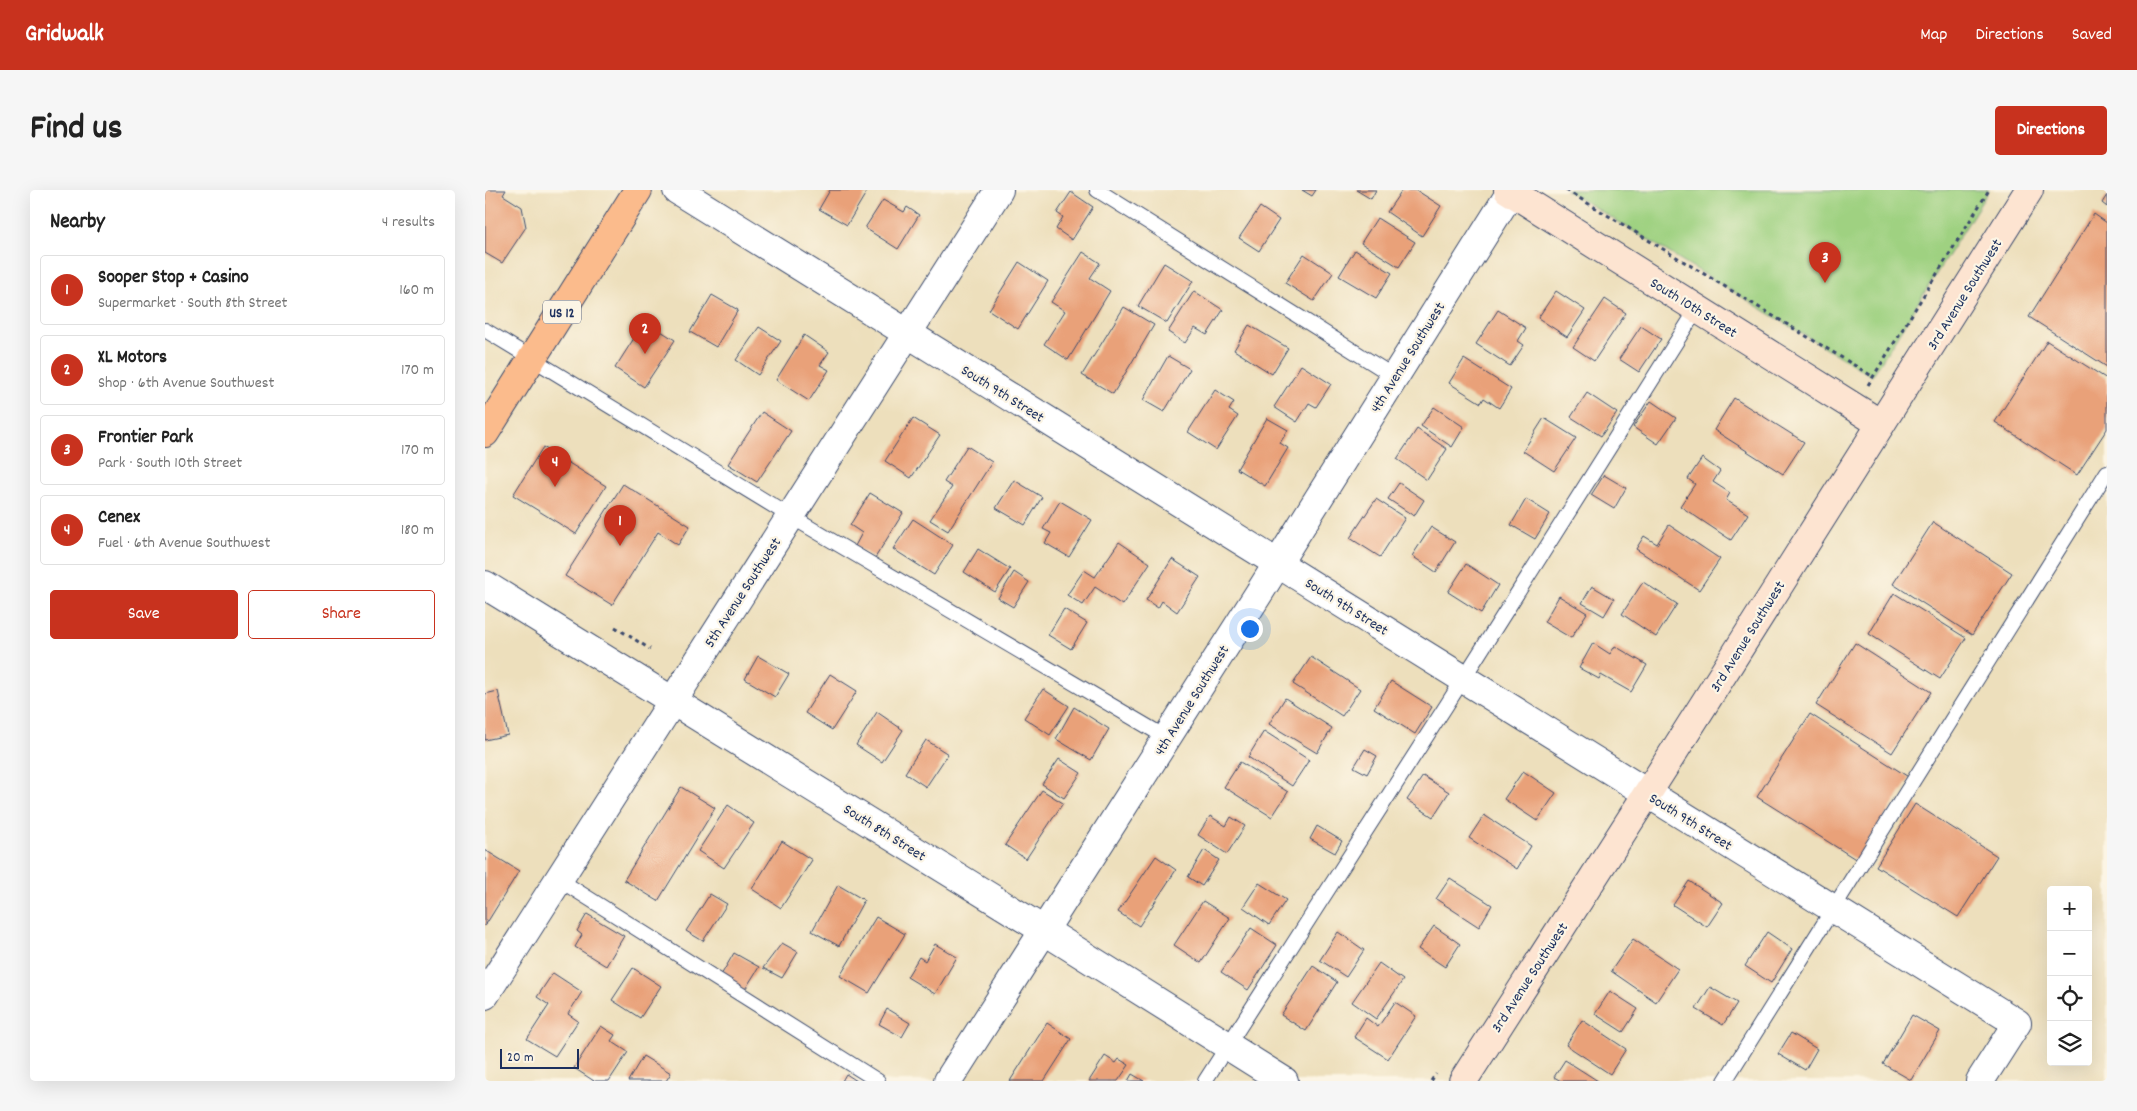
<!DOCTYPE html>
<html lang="en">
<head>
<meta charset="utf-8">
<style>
	body { margin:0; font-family:Dekko,sans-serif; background:#f6f6f6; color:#222 }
	.controls { position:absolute; right:15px; bottom:15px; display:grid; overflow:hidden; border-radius:5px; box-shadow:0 5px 20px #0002 }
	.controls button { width:45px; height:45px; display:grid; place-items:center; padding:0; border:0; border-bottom:1px solid #e0e0e0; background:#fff; color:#222; font:25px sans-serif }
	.scale { position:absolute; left:15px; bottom:12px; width:79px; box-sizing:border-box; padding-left:5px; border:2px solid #1b2f5e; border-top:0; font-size:14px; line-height:18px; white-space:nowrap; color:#1b2f5e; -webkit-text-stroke:4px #fcf5e5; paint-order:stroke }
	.you { position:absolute; left:764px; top:438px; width:18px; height:18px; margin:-12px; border:4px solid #fff; border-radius:50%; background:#1a73e8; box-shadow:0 0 0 8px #1a73e833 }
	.badge { display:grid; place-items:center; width:32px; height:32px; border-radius:50%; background:#c8321e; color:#fff; font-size:16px; font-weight:700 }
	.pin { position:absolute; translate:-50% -41px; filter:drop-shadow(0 1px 2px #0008) }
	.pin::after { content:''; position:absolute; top:26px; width:18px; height:15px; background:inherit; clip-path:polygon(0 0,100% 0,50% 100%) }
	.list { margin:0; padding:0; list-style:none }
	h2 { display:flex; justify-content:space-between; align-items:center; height:65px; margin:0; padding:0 20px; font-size:21px }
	h2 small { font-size:16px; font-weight:400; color:#767676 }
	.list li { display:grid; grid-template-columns:32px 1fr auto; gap:15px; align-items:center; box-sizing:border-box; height:70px; margin:0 10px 10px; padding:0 10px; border:1px solid #e0e0e0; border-radius:5px }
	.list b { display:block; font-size:19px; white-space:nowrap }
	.list p { margin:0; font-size:16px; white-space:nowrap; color:#767676 }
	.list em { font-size:16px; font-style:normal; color:#767676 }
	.actions { display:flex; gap:10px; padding:15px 20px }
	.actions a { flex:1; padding:11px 0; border:1px solid #c8321e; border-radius:5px; text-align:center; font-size:18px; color:#c8321e }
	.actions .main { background:#c8321e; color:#fff }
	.icon { flex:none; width:28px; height:28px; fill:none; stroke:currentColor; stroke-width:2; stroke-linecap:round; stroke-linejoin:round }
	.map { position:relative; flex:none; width:1622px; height:891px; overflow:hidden; border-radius:5px }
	header { display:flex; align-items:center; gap:30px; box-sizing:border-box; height:70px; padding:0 25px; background:#c8321e; color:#fff }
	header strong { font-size:24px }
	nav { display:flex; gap:28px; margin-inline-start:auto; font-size:18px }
	.intro { display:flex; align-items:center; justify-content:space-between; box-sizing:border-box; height:120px; padding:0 30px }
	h1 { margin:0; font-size:35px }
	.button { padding:12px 22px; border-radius:5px; background:#c8321e; color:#fff; font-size:18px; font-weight:700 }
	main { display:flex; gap:30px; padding:0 30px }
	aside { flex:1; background:#fff; border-radius:5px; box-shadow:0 5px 20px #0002 }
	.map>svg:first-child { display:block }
	.green { fill:#9fd181; stroke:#5d8070 }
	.building { fill:#e9a179 }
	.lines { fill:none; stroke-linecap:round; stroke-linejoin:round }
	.lane-casing { stroke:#3a496c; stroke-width:16 }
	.street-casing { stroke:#3a496c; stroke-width:30 }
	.secondary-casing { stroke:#3a496c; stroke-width:30 }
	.highway-casing { stroke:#3a496c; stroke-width:30 }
	.path { stroke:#3a496c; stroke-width:3; stroke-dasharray:4 4; stroke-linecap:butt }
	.lane { stroke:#fff; stroke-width:14 }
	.street { stroke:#fff; stroke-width:28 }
	.secondary { stroke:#fde4d1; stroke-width:28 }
	.highway { stroke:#fbbb8c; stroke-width:28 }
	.labels { text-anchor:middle; stroke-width:4.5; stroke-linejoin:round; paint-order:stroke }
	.shield { fill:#fcf5e5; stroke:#5e6a86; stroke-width:1 }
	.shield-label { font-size:14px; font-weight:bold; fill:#1b2f5e }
	.street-label { font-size:15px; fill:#1b2f5e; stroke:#fcf5e5 }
</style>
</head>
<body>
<header>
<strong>Gridwalk</strong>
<nav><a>Map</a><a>Directions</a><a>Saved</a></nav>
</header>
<div class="intro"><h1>Find us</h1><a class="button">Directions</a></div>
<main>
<aside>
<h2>Nearby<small>4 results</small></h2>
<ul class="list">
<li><span class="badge">1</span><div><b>Sooper Stop + Casino</b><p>Supermarket · South 8th Street</p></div><em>160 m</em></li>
<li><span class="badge">2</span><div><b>XL Motors</b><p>Shop · 6th Avenue Southwest</p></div><em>170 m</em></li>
<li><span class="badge">3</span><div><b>Frontier Park</b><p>Park · South 10th Street</p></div><em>170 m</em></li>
<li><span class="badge">4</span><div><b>Cenex</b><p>Fuel · 6th Avenue Southwest</p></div><em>180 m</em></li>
</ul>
<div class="actions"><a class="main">Save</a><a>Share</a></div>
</aside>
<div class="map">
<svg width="1622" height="891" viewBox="0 0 1622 891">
	<rect width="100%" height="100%" fill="#fcf5e5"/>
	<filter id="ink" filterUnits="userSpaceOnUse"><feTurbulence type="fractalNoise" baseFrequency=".02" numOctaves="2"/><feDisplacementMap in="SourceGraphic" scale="10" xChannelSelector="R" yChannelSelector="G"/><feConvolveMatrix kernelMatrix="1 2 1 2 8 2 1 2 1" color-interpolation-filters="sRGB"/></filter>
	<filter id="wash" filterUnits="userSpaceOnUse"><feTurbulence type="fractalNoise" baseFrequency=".0096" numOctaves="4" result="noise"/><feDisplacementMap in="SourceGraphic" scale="20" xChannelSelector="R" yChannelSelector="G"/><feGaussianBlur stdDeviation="1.12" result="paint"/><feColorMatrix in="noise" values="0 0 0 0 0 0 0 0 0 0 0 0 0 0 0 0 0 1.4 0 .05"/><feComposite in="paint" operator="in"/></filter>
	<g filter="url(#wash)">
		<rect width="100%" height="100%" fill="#eddfbc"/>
		<!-- green -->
		<polygon class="green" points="1081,0 1504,0 1387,186"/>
		<g id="blocks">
			<!-- building -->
			<g class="building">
				<polygon points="0,0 21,0 18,5 37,17 41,37 17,73 0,63"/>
				<polygon points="345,0 376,0 381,3 362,35 334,19"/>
				<polygon points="817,0 831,0 827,6"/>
				<polygon points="871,0 891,0 886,9"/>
				<polygon points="917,0 931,0 956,16 937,46 902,22"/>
				<polygon points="586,2 608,17 587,50 571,39 578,27 572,23"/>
				<polygon points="1622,5 1622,17 1617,13"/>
				<polygon points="398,10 419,22 422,17 434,25 413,59 380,38"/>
				<polygon points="775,17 794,30 774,61 754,48"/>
				<polygon points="1609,24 1622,33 1622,177 1544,127"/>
				<polygon points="892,28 930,52 914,77 876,53"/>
				<polygon points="870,60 907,83 891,108 854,86"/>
				<polygon points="598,62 615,73 605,88 625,101 583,170 559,154 580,121 566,112"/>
				<polygon points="819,64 848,83 829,111 800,93"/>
				<polygon points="534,72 563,91 533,139 504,120"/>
				<polygon points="679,73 708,91 682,133 653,116"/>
				<polygon points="709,101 738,120 722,145 710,138 700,153 683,142"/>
				<polygon points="1071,101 1100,120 1082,147 1053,128"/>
				<polygon points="227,105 253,120 231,157 205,142"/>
				<polygon points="1120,109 1141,123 1109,171 1088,157"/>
				<polygon points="639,117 669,135 628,204 597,185"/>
				<polygon points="1013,120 1041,138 1033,151 1039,155 1025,176 991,154"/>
				<polygon points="160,131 190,150 159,197 130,178"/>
				<polygon points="764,135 803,158 787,184 749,160"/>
				<polygon points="1156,136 1176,149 1154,182 1134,169"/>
				<polygon points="274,137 296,151 273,185 251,170"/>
				<polygon points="319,145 344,162 335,175 344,180 324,211 291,190"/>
				<polygon points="1562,151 1622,189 1622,239 1592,285 1510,232"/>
				<polygon points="683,166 705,179 679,222 658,210"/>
				<polygon points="979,169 1026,199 1014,218 999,208 996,213 964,193"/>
				<polygon points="816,175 846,194 831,217 824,213 812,232 789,217"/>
				<polygon points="730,200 749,212 744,220 753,226 731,260 703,242"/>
				<polygon points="1102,203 1132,223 1116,246 1086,227"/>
				<polygon points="1249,208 1319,252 1298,284 1229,240"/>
				<polygon points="1166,211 1191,228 1173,254 1148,237"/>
				<polygon points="949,217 979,237 967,257 936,236"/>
				<polygon points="277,222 306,241 272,292 243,274"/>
				<polygon points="428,228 455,245 426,288 400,271"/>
				<polygon points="782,228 803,240 795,253 803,258 780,296 752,279"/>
				<polygon points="1059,228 1091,248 1069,281 1038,261"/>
				<polygon points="932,239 962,259 942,290 912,269"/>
				<polygon points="482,256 507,272 463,341 445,330 467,297 459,292"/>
				<polygon points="58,257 121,296 91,344 28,305"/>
				<polygon points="1217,268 1235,281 1228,292 1245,303 1241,310 1263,324 1246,350 1195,316 1210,294 1203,289"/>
				<polygon points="1119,285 1141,298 1129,319 1106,305"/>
				<polygon points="529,290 557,307 540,335 511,318"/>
				<polygon points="914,293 939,310 929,326 903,309"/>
				<polygon points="138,294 205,336 193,355 173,342 127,415 80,386"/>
				<polygon points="385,303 418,323 390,368 370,356 377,343 365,335"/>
				<polygon points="891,309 920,328 895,367 865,348"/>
				<polygon points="1041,309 1065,324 1050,349 1026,335"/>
				<polygon points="575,311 607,330 584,367 560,353 566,343 558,339"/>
				<polygon points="428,329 468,355 449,385 408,359"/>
				<polygon points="1448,332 1527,383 1487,445 1408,394"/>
				<polygon points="1184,335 1235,369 1214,400 1151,359 1159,346 1172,354"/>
				<polygon points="946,337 970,352 951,382 927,366"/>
				<polygon points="634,352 665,373 637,415 610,397 598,415 582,405 599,380 610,387"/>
				<polygon points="493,359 525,379 510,402 479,382"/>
				<polygon points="687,369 715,387 692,422 677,411 673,418 661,410"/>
				<polygon points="981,374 1013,395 996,423 963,402"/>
				<polygon points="529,382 544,392 528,417 513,408"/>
				<polygon points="1158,392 1192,414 1171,447 1137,424"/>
				<polygon points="1107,396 1129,409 1119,426 1097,413"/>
				<polygon points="1409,403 1481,448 1455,489 1384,444"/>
				<polygon points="1074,406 1102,423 1086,448 1059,432"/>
				<polygon points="579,419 602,433 586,459 563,445"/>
				<polygon points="1108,453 1125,464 1130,456 1162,475 1146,502 1116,485 1114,489 1094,478"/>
				<polygon points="1370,453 1446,502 1407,563 1331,515"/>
				<polygon points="273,466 304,484 290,507 260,489"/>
				<polygon points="826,467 875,499 857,526 808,494"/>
				<polygon points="345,484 372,501 347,540 320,523"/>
				<polygon points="906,491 947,517 930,544 889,518"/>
				<polygon points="558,499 584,516 565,545 539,528"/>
				<polygon points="13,501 23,545 0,550 0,504"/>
				<polygon points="800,508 847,538 832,563 784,534"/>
				<polygon points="589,517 624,539 606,570 571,549"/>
				<polygon points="392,522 418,540 397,572 371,555"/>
				<polygon points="1325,524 1425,588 1372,670 1272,607"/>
				<polygon points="779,541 824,570 807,596 763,567"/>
				<polygon points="441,550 463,564 441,597 420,583"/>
				<polygon points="880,559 892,566 882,584 869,577"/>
				<polygon points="574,569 596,583 579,608 557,594"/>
				<polygon points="755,572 803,602 787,627 739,597"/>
				<polygon points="1038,581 1071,603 1052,631 1019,609"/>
				<polygon points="938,586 964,602 948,627 922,610"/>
				<polygon points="196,597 230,618 173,711 139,690"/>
				<polygon points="557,600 578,613 541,669 520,655"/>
				<polygon points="1430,614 1512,666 1473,727 1391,676"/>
				<polygon points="243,615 269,633 239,678 213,661"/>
				<polygon points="999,625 1046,656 1032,679 984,648"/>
				<polygon points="725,626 741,636 746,627 760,636 742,664 713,645"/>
				<polygon points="832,636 857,651 850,663 825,649"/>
				<polygon points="297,651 327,670 296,718 267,699"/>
				<polygon points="0,660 34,681 0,736"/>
				<polygon points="719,660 734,670 717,696 703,687"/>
				<polygon points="671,666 691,680 654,736 633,722"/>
				<polygon points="965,688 1007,715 994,737 951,709"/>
				<polygon points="1204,691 1238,713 1222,737 1188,715"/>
				<polygon points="774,693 801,710 784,735 758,717"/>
				<polygon points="353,695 379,710 354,756 327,741"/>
				<polygon points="225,704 242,714 218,751 201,741"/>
				<polygon points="718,711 745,728 716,773 689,755"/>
				<polygon points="102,724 139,746 121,776 90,757 97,745 92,741"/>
				<polygon points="391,727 420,744 384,803 355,786"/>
				<polygon points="949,736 975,754 960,777 933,759"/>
				<polygon points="766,738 792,755 763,800 736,782"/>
				<polygon points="853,742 879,760 861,787 835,770"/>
				<polygon points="1282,742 1307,759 1286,793 1260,776"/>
				<polygon points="1148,749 1193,779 1171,812 1126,781"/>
				<polygon points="297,753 313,762 297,788 278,778"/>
				<polygon points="450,754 472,767 450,804 422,787 434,767 440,771"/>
				<polygon points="249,763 274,777 259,801 235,787"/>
				<polygon points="894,773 918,790 891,829 867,812"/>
				<polygon points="828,776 852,792 821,841 796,825"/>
				<polygon points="148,778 176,796 155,828 127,810"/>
				<polygon points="68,783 97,802 83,824 93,831 70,866 42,849 64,815 52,807"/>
				<polygon points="1225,797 1252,813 1238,835 1211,819"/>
				<polygon points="1125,801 1153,819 1138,842 1110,824"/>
				<polygon points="910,812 931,826 903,869 869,847 881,828 893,837"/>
				<polygon points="402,819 425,833 417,847 394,834"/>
				<polygon points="1427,825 1455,841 1426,890 1398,874"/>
				<polygon points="1097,830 1141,859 1125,884 1081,855"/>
				<polygon points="562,833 586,849 559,891 525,891"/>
				<polygon points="116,836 130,845 126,851 143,862 124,891 109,891 89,878"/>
				<polygon points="1306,843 1332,859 1320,880 1293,864"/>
				<polygon points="158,866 186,883 181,891 143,891"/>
				<polygon points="620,866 631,873 634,869 644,875 633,891 604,891"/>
				<polygon points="1080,870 1113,891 1076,891 1069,887"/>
				<polygon points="361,884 372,891 357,891"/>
				<polygon points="647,884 659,891 643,891"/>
			</g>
		</g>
	</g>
	<g filter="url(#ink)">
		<use href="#blocks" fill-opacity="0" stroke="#3a496c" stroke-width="1"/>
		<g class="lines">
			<defs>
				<g id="lane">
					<polyline points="612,0 910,187"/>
					<polyline points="0,140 305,326 682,548"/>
					<polyline points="73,689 393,891"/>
					<polyline points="720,891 961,516 1212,119"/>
					<polyline points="1240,891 1622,282"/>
				</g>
				<g id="street">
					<polyline points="192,0 1532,833 1495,891"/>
					<polyline points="0,395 560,741 799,891"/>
					<polyline points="0,805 514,0"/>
					<polyline points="463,891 776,400 1027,0"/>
				</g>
				<g id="secondary">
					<polyline points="1023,0 1396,234"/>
					<polyline points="978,891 1176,582 1544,0"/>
				</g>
				<polyline id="highway" points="0,243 153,0"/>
			</defs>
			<!-- lane casing -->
			<use href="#lane" class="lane-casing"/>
			<!-- street casing -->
			<use href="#street" class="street-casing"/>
			<!-- secondary casing -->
			<use href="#secondary" class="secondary-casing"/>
			<!-- highway casing -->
			<use href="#highway" class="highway-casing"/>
			<!-- path -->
			<g class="path">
				<polyline points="1081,0 1387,186"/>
				<polyline points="1383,195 1504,0"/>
				<polyline points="130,437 165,459"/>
				<polyline points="946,891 951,884"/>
			</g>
			<!-- lane -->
			<use href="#lane" class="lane"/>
			<!-- street -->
			<use href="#street" class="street"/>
			<!-- secondary -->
			<use href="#secondary" class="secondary"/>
			<!-- highway -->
			<use href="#highway" class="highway"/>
		</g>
	</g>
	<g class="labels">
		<!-- shield labels -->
		<rect class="shield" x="58" y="110.5" width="38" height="23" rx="4"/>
		<g class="shield-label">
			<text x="77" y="127">US 12</text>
		</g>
		<!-- street labels -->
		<g class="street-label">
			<text transform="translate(1479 104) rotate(-58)" y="5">3rd Avenue Southwest</text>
			<text transform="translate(1209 117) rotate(32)" y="5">South 10th Street</text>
			<text transform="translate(922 167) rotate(-58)" y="5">4th Avenue Southwest</text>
			<text transform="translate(518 203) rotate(32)" y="5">South 9th Street</text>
			<text transform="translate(257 402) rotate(-57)" y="5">5th Avenue Southwest</text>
			<text transform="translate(862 416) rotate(32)" y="5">South 9th Street</text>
			<text transform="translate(1262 446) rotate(-58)" y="5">3rd Avenue Southwest</text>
			<text transform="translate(706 510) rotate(-58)" y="5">4th Avenue Southwest</text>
			<text transform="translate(1206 631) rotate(32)" y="5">South 9th Street</text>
			<text transform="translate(400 642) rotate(32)" y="5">South 8th Street</text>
			<text transform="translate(1044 787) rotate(-57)" y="5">3rd Avenue Southwest</text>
		</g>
	</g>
</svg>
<div class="controls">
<button>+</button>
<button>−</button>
<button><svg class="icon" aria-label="locate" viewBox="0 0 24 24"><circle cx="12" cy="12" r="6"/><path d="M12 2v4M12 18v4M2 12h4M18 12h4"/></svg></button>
<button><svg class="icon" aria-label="layers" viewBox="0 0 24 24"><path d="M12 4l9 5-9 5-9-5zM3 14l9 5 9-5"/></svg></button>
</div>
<div class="scale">20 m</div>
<div class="you"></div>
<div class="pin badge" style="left:135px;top:356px">1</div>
<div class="pin badge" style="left:160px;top:164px">2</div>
<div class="pin badge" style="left:1340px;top:93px">3</div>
<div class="pin badge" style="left:70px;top:297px">4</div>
</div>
</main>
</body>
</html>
